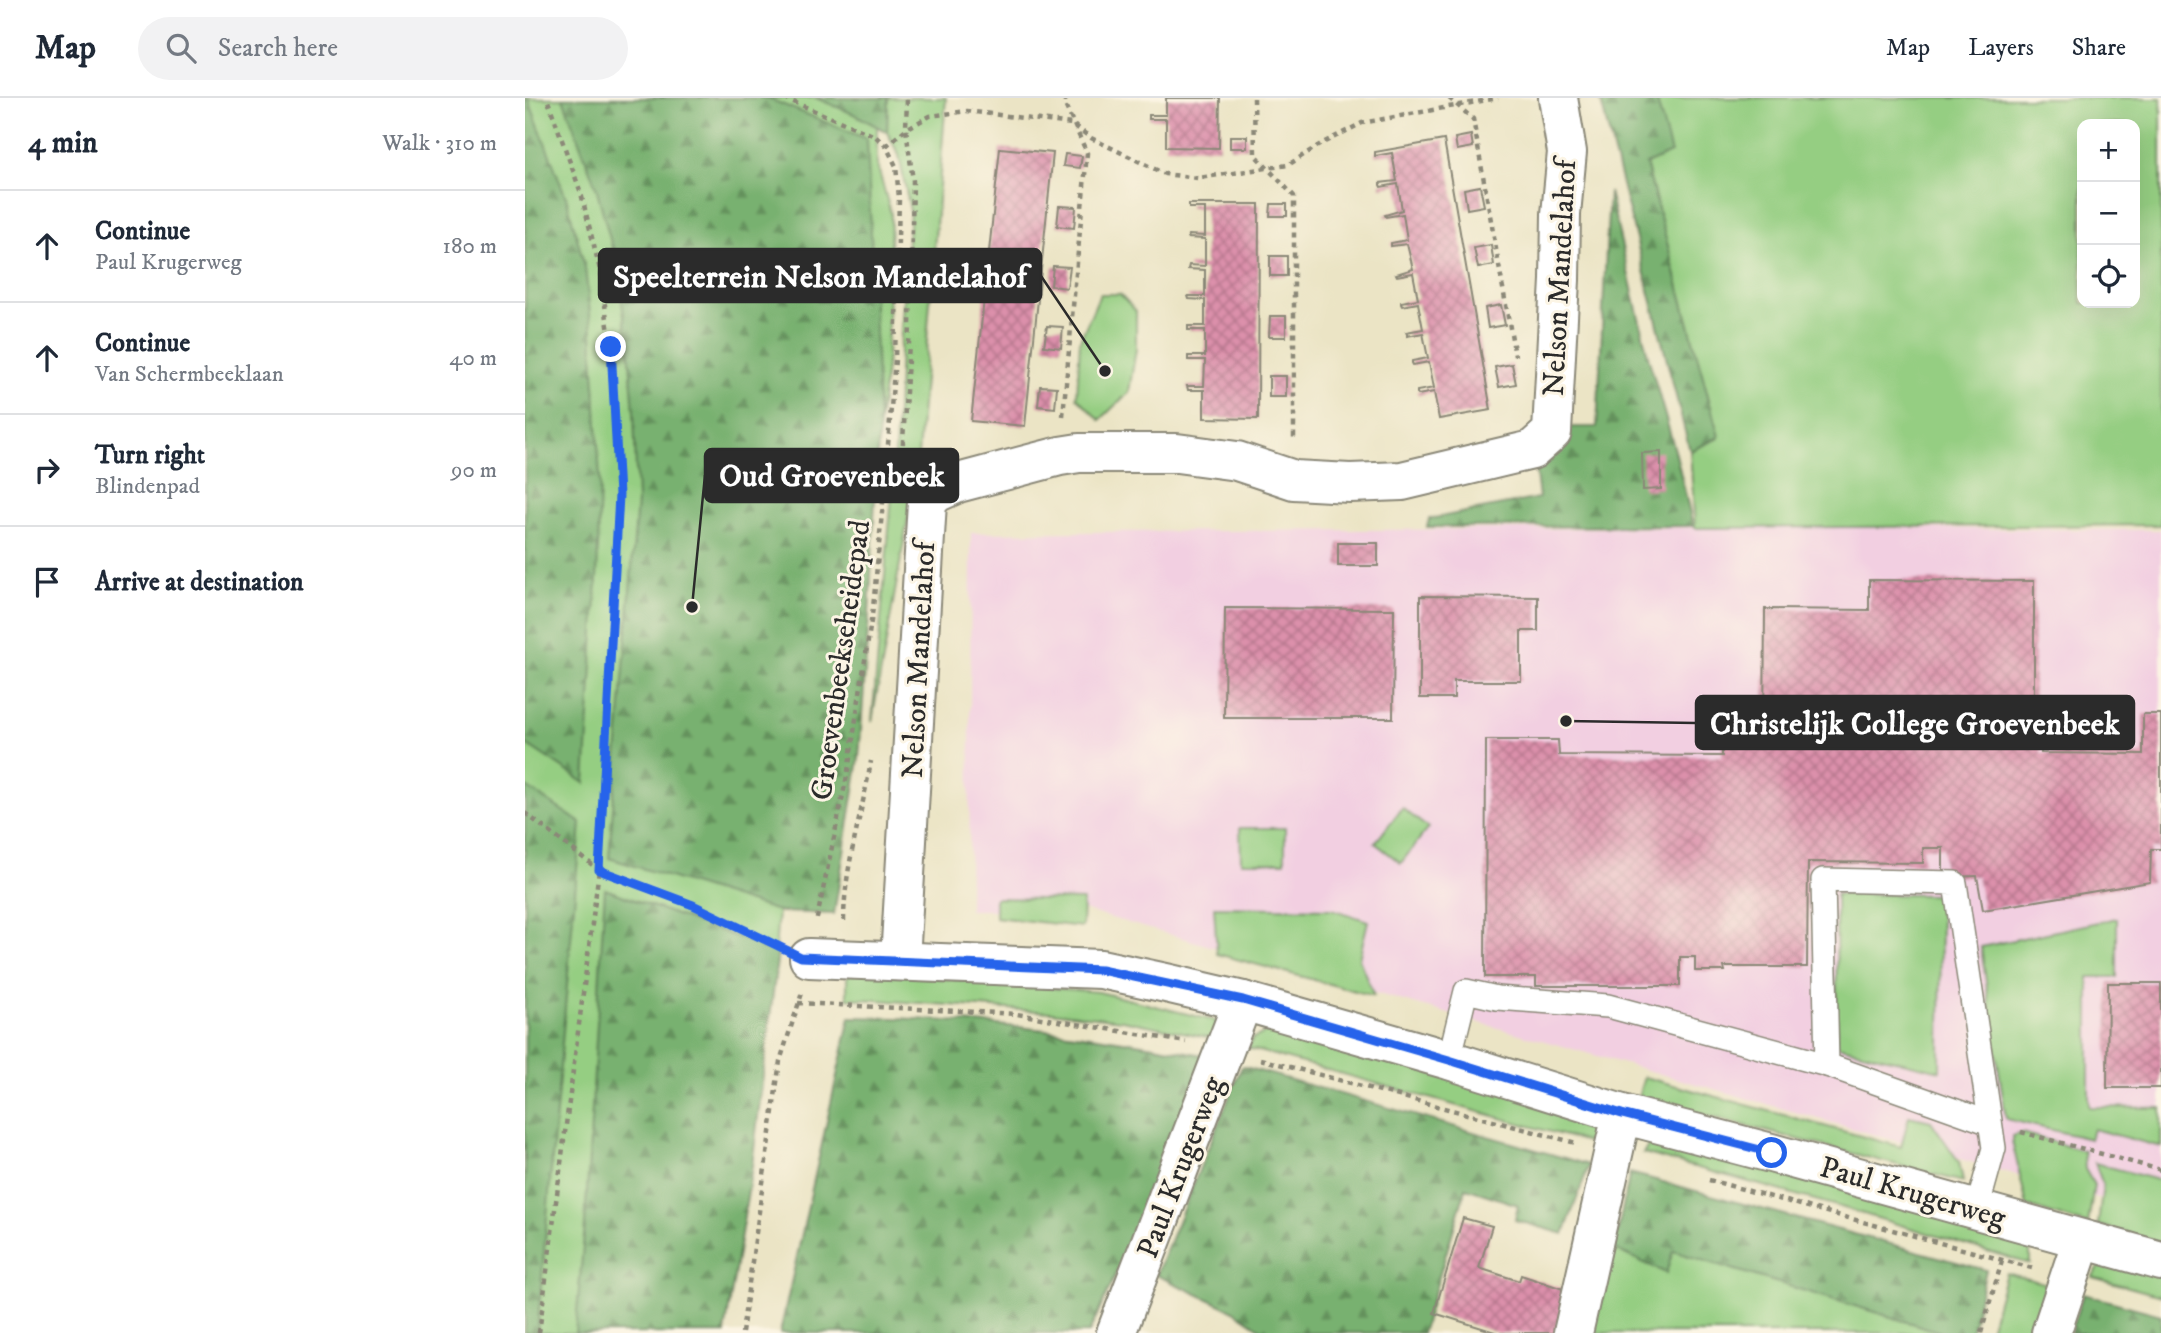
<!DOCTYPE html>
<html lang="en">
<head>
<meta charset="utf-8">
<style>
	body { margin:0; font-family:"IM FELL DW Pica",serif; background:#f2f2f3; color:#1f2937 }
	.controls { position:absolute; right:21px; top:21px; display:grid; overflow:hidden; border-radius:14px; box-shadow:0 7px 28px #0002 }
	.controls button { width:63px; height:63px; display:grid; place-items:center; padding:0; border:0; border-bottom:2px solid #e0e1e3; background:#fff; color:#1f2937; font:35px sans-serif }
	.stop { position:absolute; width:21px; height:21px; margin:-16px; border:5px solid #2563eb; border-radius:50%; background:#fff }
	.stop.end { background:#2563eb; border-color:#fff; box-shadow:0 2px 7px #0008 }
	.list { margin:0; padding:0; list-style:none }
	h2 { display:flex; justify-content:space-between; align-items:center; height:91px; margin:0; padding:0 28px; font-size:30px }
	h2 small { font-size:23px; font-weight:400; color:#747a83 }
	.list li { display:grid; grid-template-columns:46px 1fr auto; gap:21px; align-items:center; box-sizing:border-box; height:112px; padding:0 28px; border-top:2px solid #e0e1e3 }
	.list b { display:block; font-size:26px; white-space:nowrap }
	.list p { margin:0; font-size:23px; white-space:nowrap; color:#747a83 }
	.list em { font-size:23px; font-style:normal; color:#747a83 }
	.icon { flex:none; width:38px; height:38px; fill:none; stroke:currentColor; stroke-width:2; stroke-linecap:round; stroke-linejoin:round }
	.map { position:relative; flex:none; width:1636px; height:1235px; overflow:hidden }
	header { display:flex; align-items:center; gap:42px; box-sizing:border-box; height:98px; padding:0 35px; background:#fff; border-bottom:2px solid #e0e1e3 }
	header strong { font-size:33px }
	nav { display:flex; gap:38px; margin-inline-start:auto; font-size:24px }
	.search { width:490px; height:63px; background:#f2f2f3; display:flex; align-items:center; gap:18px; box-sizing:border-box; padding:0 24px; border-radius:38px; color:#747a83; font-size:26px }
	main { display:flex }
	aside { flex:1; background:#fff }
	.map>svg:first-child { display:block }
	.built { fill:#f2cfe1 }
	.green { fill:#95ce82; stroke:#607c56; stroke-width:2; fill-rule:evenodd }
	.forest { fill:url(#forest-firs); stroke:#526e4e; stroke-width:2 }
	.building { fill:url(#building-cross-hatch) }
	.lines { fill:none; stroke-linecap:round; stroke-linejoin:round }
	.service-casing { stroke:#8b8878; stroke-width:26 }
	.minor-casing { stroke:#8b8878; stroke-width:42 }
	.path { stroke:#8b8878; stroke-width:4.5; stroke-dasharray:5 5; stroke-linecap:butt }
	.service { stroke:#fff; stroke-width:23 }
	.minor { stroke:#fff; stroke-width:38 }
	.route { stroke:#2563eb; stroke-width:9 }
	.labels { text-anchor:middle; stroke-width:6; stroke-linejoin:round; paint-order:stroke }
	.street-label { font-size:30px; fill:#2b2b2b; stroke:#fcf5e5 }
	.leader { fill:none; stroke:#2b2b2b; stroke-width:2.5 }
	.callout-dot { fill:#2b2b2b; stroke:#fcf5e5; stroke-width:2.5 }
	.callout { fill:#2b2b2b; stroke:#2b2b2b; stroke-width:2.5 }
	.callout-label { font-size:32px; text-anchor:middle; font-weight:bold; fill:#fff }
</style>
</head>
<body>
<header>
<strong>Map</strong>
<div class="search"><svg class="icon" aria-label="search" viewBox="0 0 24 24"><circle cx="10" cy="10" r="6"/><path d="M15 15l6 6"/></svg>Search here</div>
<nav><a>Map</a><a>Layers</a><a>Share</a></nav>
</header>
<main>
<aside>
<h2>4 min<small>Walk · 310 m</small></h2>
<ul class="list">
<li><svg class="icon" aria-label="ahead" viewBox="0 0 24 24"><path d="M12 20V5M6 11l6-6 6 6"/></svg><div><b>Continue</b><p>Paul Krugerweg</p></div><em>180 m</em></li>
<li><svg class="icon" aria-label="ahead" viewBox="0 0 24 24"><path d="M12 20V5M6 11l6-6 6 6"/></svg><div><b>Continue</b><p>Van Schermbeeklaan</p></div><em>40 m</em></li>
<li><svg class="icon" aria-label="right" viewBox="0 0 24 24"><path d="M7 20v-9h11M14 6l5 5-5 5"/></svg><div><b>Turn right</b><p>Blindenpad</p></div><em>90 m</em></li>
<li><svg class="icon" aria-label="arrive" viewBox="0 0 24 24"><path d="M6 21V4h12l-3 4 3 4H6"/></svg><div><b>Arrive at destination</b></div></li>
</ul>
</aside>
<div class="map">
<svg width="1636" height="1235" viewBox="0 0 1636 1235">
	<defs>
		<pattern id="forest-firs" width="22" height="20" patternUnits="userSpaceOnUse" patternTransform="scale(1.75)"><rect width="22" height="20" fill="#78b170"/><path d="M5 1l3.5 6h-7zM16 11l3.5 6h-7z" fill="#63905c"/></pattern>
		<pattern id="building-cross-hatch" width="8" height="8" patternUnits="userSpaceOnUse" patternTransform="scale(1.75)"><rect width="8" height="8" fill="#dc90ab"/><path d="M0 0l8 8M0 8l8-8" fill="none" stroke="#b3768b"/></pattern>
	</defs>
	<rect width="100%" height="100%" fill="#fcf5e5"/>
	<filter id="ink" filterUnits="userSpaceOnUse"><feTurbulence type="fractalNoise" baseFrequency=".0143" numOctaves="2"/><feDisplacementMap in="SourceGraphic" scale="14" xChannelSelector="R" yChannelSelector="G"/><feConvolveMatrix kernelMatrix="1 2 1 2 8 2 1 2 1" color-interpolation-filters="sRGB"/></filter>
	<filter id="wash" filterUnits="userSpaceOnUse"><feTurbulence type="fractalNoise" baseFrequency=".00686" numOctaves="4" result="noise"/><feDisplacementMap in="SourceGraphic" scale="28" xChannelSelector="R" yChannelSelector="G"/><feGaussianBlur stdDeviation="1.57" result="paint"/><feColorMatrix in="noise" values="0 0 0 0 0 0 0 0 0 0 0 0 0 0 0 0 0 1.4 0 .05"/><feComposite in="paint" operator="in"/></filter>
	<g filter="url(#wash)">
		<rect width="100%" height="100%" fill="#ebe4c5"/>
		<!-- built -->
		<polygon class="built" points="1234,429 1636,432 1636,1118 558,812 444,812 446,435"/>
		<!-- green -->
		<g class="green">
			<polygon points="0,0 352,0 352,66 366,116 362,263 354,326 352,293 253,812 250,856 198,1235 0,1235"/>
			<polygon points="363,0 421,0 392,370 347,623 369,375 376,234 385,113 374,57 362,34"/>
			<path d="M1131 0H1636V427L1170 430 1165 353 1194 340 1121 66 1145 55ZM1557 26H1610V205H1557Z"/>
			<polygon points="575,196 595,196 611,213 611,251 604,294 575,322 552,299 555,242"/>
			<polygon points="877,710 903,730 876,765 850,745"/>
			<polygon points="715,730 760,730 760,764 716,764"/>
			<polygon points="1311,796 1416,797 1415,973 1312,948"/>
			<polygon points="470,800 558,802 557,829 470,819"/>
			<polygon points="689,809 807,811 843,823 834,861 849,898 692,856"/>
			<polygon points="1592,820 1592,879 1564,879 1564,1009 1636,1010 1636,1049 1568,1031 1565,1041 1481,1021 1456,849"/>
			<polygon points="328,873 574,894 695,924 697,942 597,922 526,914 322,900 322,879"/>
			<polygon points="742,934 766,938 1079,1020 1073,1047 723,950 728,940"/>
			<polygon points="1119,979 1376,1049 1384,1018 1406,1023 1434,1064 1438,1084 1113,1000"/>
			<polygon points="1132,1035 1505,1139 1505,1166 1312,1108 1118,1055"/>
			<polygon points="1497,1035 1559,1053 1560,1071 1569,1087 1563,1127 1502,1108 1487,1043 1487,1038"/>
			<polygon points="1570,1065 1636,1083 1636,1145 1573,1127 1578,1087"/>
			<polygon points="1089,1151 1141,1174 1148,1153 1419,1235 1067,1235"/>
			<polygon points="1583,1157 1636,1173 1636,1198 1567,1179"/>
			<polygon points="1481,1175 1526,1187 1512,1235 1464,1235"/>
		</g>
		<!-- forest -->
		<g class="forest">
			<polygon points="0,0 3,0 42,102 60,170 67,234 75,383 72,483 60,685 0,645"/>
			<polygon points="38,0 242,0 342,41 354,326 344,516 334,661 309,816 256,814 84,760 112,404 109,314 104,251 91,164 72,92"/>
			<polygon points="291,0 363,0 362,34 331,17"/>
			<polygon points="1075,0 1131,0 1146,55 1121,66 1194,339 1165,353"/>
			<polygon points="1084,94 1124,262 1151,356 1168,428 902,429 904,421 1014,400 1010,368 1042,329 1072,329"/>
			<polygon points="0,688 56,725 12,1235 0,1235"/>
			<polygon points="80,791 253,854 227,1068 200,1235 50,1235 60,1126"/>
			<path d="M325 919C445 920 565 935 683 958L639 1071 564 1235H255Z"/>
			<polygon points="717,968 1064,1067 1039,1136 990,1122 993,1107 941,1090 897,1235 742,1235 709,1213 631,1177"/>
			<polygon points="1105,1075 1461,1172 1446,1235 1419,1235 1148,1153 1141,1175 1089,1151"/>
			<polygon points="1558,1196 1636,1217 1636,1235 1545,1235"/>
		</g>
		<g id="blocks">
			<!-- building -->
			<g class="building">
				<polygon points="641,0 695,0 694,50 641,49 641,21 624,21 624,17 641,17"/>
				<polygon points="946,37 948,49 932,52 930,40"/>
				<rect x="705" y="38" width="17" height="12"/>
				<polygon points="919,42 966,312 914,321 909,294 893,297 892,295 892,293 909,290 904,264 888,267 887,265 887,263 903,260 898,235 882,238 882,236 881,234 898,231 893,205 877,208 876,206 876,204 893,201 888,175 872,178 871,176 888,171 882,146 866,148 866,145 882,142 878,116 861,119 860,117 877,112 873,86 856,89 855,87 855,85 872,83 867,55 850,58 850,54"/>
				<polygon points="475,50 528,55 500,328 446,323"/>
				<polygon points="540,56 557,58 555,70 538,68"/>
				<polygon points="955,88 959,108 942,111 939,91"/>
				<polygon points="664,106 734,106 733,321 679,320 679,292 663,292 662,288 679,288 680,262 663,262 663,258 680,258 680,232 663,232 663,228 680,228 680,202 664,201 663,198 680,198 680,172 663,171 664,167 680,168 680,141 663,140 664,137 680,138 680,110 664,110"/>
				<polygon points="746,106 762,106 762,118 745,118"/>
				<polygon points="534,108 551,109 549,130 532,128"/>
				<polygon points="966,147 969,167 953,170 949,150"/>
				<rect x="745" y="158" width="17" height="20"/>
				<polygon points="528,168 545,169 542,190 526,188"/>
				<polygon points="976,207 980,227 963,230 960,210"/>
				<polygon points="745,218 761,218 761,239 744,239"/>
				<polygon points="522,228 538,229 536,250 519,248"/>
				<polygon points="987,266 991,286 974,289 970,269"/>
				<rect x="744" y="278" width="17" height="21"/>
				<polygon points="515,288 532,289 530,310 513,308"/>
				<polygon points="1136,354 1136,391 1118,392 1117,355"/>
				<rect x="813" y="445" width="40" height="23"/>
				<polygon points="1344,482 1509,483 1509,599 1517,599 1516,655 1618,656 1618,616 1636,616 1636,751 1626,751 1625,784 1458,812 1452,778 1418,779 1418,750 1398,750 1398,765 1283,764 1282,869 1199,869 1200,873 1170,873 1170,859 1155,859 1155,888 1011,888 1011,879 960,879 961,642 1033,642 1034,657 1197,658 1197,636 1239,636 1240,511 1344,512"/>
				<polygon points="895,498 1013,499 1013,533 996,533 996,583 929,583 929,600 895,600"/>
				<polygon points="700,510 869,511 868,620 699,620"/>
				<polygon points="1583,885 1636,885 1636,990 1582,990"/>
				<polygon points="938,1120 967,1128 954,1170 994,1183 996,1177 1044,1193 1031,1235 973,1235 909,1215"/>
			</g>
		</g>
	</g>
	<g filter="url(#ink)">
		<use href="#blocks" fill-opacity="0" stroke="#8b8878" stroke-width="2"/>
		<g class="lines">
			<defs>
				<g id="service">
					<polyline points="924,962 941,893 972,900 1083,908 1302,967 1298,782 1430,785 1469,1050 1452,1111"/>
					<polyline points="1302,967 1465,1025"/>
				</g>
				<g id="minor">
					<polyline points="284,860 576,871 641,885 718,903 924,962 1097,1016 1246,1055 1636,1163"/>
					<polyline points="375,862 402,404 411,395 433,385 535,358 554,355 652,355 712,363 769,382 825,385 877,383 1007,352 1027,334 1035,182 1036,116 1042,54 1033,0"/>
					<polyline points="591,1235 718,903"/>
					<polyline points="1048,1235 1097,1016"/>
					<polyline points="1526,1235 1557,1142"/>
				</g>
			</defs>
			<!-- service casing -->
			<use href="#service" class="service-casing"/>
			<!-- minor casing -->
			<use href="#minor" class="minor-casing"/>
			<!-- path -->
			<g class="path">
				<polyline points="259,0 350,38 361,48 371,68 374,100 370,261 360,383 348,510 323,673 291,825"/>
				<polyline points="729,0 730,57 769,98 769,343"/>
				<polyline points="924,0 948,21 990,258"/>
				<polyline points="361,48 381,31 405,18 442,13 547,26 566,40 640,76 673,80 763,67 796,46 837,25 973,0"/>
				<polyline points="538,318 562,55 540,7 540,0"/>
				<polyline points="376,376 385,229 388,83 381,31 382,0"/>
				<polyline points="0,715 74,772 168,807 251,847"/>
				<path d="M319 823C319 769 337 717 346 663"/>
				<polyline points="273,905 492,916 661,944"/>
				<polyline points="735,961 1051,1045"/>
				<polyline points="1496,1034 1636,1072"/>
				<polyline points="1184,1082 1507,1170"/>
				<polyline points="14,1235 74,772 94,397 86,249 75,172 56,95 22,0"/>
				<polyline points="217,1235 255,963 277,895"/>
				<polyline points="1456,1235 1477,1163"/>
			</g>
			<!-- service -->
			<use href="#service" class="service"/>
			<!-- minor -->
			<use href="#minor" class="minor"/>
		</g>
	</g>
	<g class="lines" filter="url(#ink)">
		<!-- route -->
		<polyline class="route" points="86,249 94,397 74,772 168,807 276,859 576,872 718,902 924,962 1097,1016 1247,1055"/>
	</g>
	<g class="labels">
		<!-- street labels -->
		<g class="street-label">
			<text transform="translate(1034 180) rotate(-87)" y="10">Nelson Mandelahof</text>
			<text transform="translate(315 562) rotate(-82)" y="10">Groevenbeekseheidepad</text>
			<text transform="translate(393 562) rotate(-87)" y="10">Nelson Mandelahof</text>
			<text transform="translate(655 1069) rotate(-69)" y="10">Paul Krugerweg</text>
			<text transform="translate(1388 1094) rotate(16)" y="10">Paul Krugerweg</text>
		</g>
	</g>
	<!-- callouts -->
	<path class="leader" d="M580 273L516 178M167 509L180 377M1041 623L1171 625"/>
	<g class="callout-dot">
		<circle cx="580" cy="273" r="7"/>
		<circle cx="167" cy="509" r="7"/>
		<circle cx="1041" cy="623" r="7"/>
	</g>
	<g class="callout">
		<rect x="74" y="151" width="442" height="53" rx="7"/>
		<rect x="180" y="351" width="253" height="53" rx="7"/>
		<rect x="1171" y="598" width="438" height="53" rx="7"/>
	</g>
	<g class="callout-label">
		<text x="295" y="189">Speelterrein Nelson Mandelahof</text>
		<text x="307" y="388">Oud Groevenbeek</text>
		<text x="1390" y="636">Christelijk College Groevenbeek</text>
	</g>
</svg>
<div class="controls">
<button>+</button>
<button>−</button>
<button><svg class="icon" aria-label="locate" viewBox="0 0 24 24"><circle cx="12" cy="12" r="6"/><path d="M12 2v4M12 18v4M2 12h4M18 12h4"/></svg></button>
</div>
<div class="stop" style="left:1247px;top:1055px"></div>
<div class="stop end" style="left:86px;top:249px"></div>
</div>
</main>
</body>
</html>
